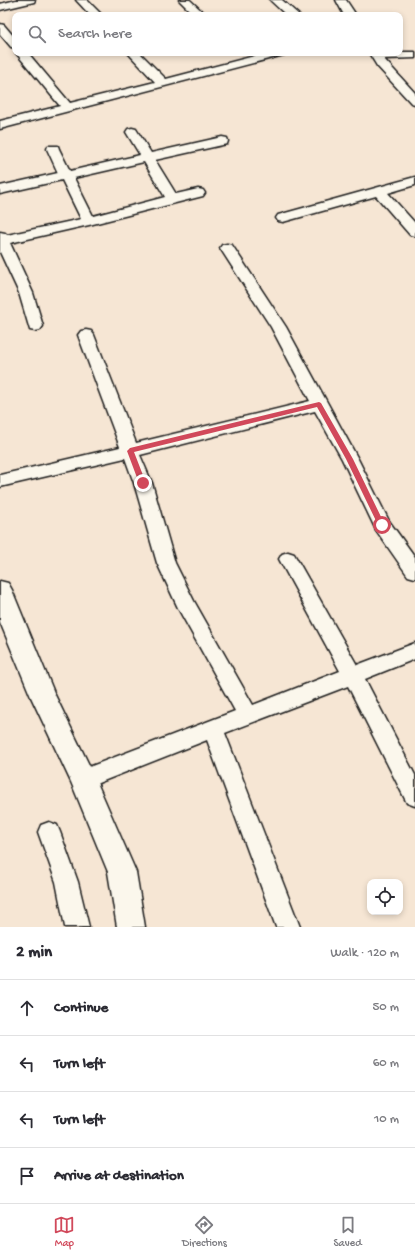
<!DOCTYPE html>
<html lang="en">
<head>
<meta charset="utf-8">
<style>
	body { margin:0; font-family:"Gochi Hand",sans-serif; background:#f7f7f7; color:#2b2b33 }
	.controls { position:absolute; right:12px; bottom:12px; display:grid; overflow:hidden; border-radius:8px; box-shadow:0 2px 6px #0003 }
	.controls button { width:36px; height:36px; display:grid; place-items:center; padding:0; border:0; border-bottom:1px solid #e1e1e2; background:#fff; color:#2b2b33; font:20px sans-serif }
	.stop { position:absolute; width:12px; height:12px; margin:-9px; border:3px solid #d1495b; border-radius:50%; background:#fff }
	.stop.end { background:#d1495b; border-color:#fff; box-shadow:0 1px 4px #0008 }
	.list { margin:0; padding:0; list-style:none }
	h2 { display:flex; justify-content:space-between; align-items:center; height:52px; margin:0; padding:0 16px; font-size:17px }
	h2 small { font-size:13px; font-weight:400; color:#7c7c81 }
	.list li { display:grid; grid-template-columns:26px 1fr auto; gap:12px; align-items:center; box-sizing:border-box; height:56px; padding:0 16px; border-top:1px solid #e1e1e2 }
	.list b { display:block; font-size:15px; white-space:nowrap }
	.list em { font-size:13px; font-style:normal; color:#7c7c81 }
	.icon { flex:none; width:22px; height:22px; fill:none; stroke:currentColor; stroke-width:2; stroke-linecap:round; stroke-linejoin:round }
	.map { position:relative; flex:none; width:415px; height:927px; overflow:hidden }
	.search { position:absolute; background:#fff; box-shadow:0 2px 6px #0003; left:12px; right:12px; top:12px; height:44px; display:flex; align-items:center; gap:10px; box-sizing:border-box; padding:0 14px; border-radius:8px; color:#7c7c81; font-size:15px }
	.sheet { height:276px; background:#fff }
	nav { display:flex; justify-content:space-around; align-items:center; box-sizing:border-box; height:56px; border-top:1px solid #e1e1e2; background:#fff; font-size:11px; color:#7c7c81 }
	nav a { display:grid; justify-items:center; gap:2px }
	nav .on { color:#d1495b }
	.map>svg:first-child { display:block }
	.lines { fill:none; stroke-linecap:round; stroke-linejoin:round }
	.minor-casing { stroke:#1c1c1c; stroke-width:3 }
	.tertiary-casing { stroke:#1c1c1c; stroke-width:3 }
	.minor { fill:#fbf7ec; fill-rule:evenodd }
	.tertiary { fill:#fbf7ec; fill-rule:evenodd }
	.route { fill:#d1495b }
</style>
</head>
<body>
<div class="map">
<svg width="415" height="927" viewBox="0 0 415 927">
	<rect width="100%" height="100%" fill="#f6e6d4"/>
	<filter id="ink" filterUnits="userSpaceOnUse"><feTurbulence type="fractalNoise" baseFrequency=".025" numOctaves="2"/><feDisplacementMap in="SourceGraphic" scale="8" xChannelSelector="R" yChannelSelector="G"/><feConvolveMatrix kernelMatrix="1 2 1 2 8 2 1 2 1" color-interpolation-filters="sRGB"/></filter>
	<g filter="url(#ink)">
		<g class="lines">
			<defs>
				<g id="minor">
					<polygon points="16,0 35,0 34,2 0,10 0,4"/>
					<polygon points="76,0 87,0 102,15 90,15"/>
					<polygon points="179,0 190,0 206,15 194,15"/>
					<polygon points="270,0 282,0 299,15 286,15"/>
					<polygon points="336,0 346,0 356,15 344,15"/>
					<polygon points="0,24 4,25 15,38 15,48 11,47 0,34"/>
					<polygon points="400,52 415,52 415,58 384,59 415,93 415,104 411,103 377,66 369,53"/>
					<polygon points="16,53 28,53 70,103 155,82 128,53 140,53 166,79 266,53 286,53 284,55 0,129 0,121 60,106"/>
					<path d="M132 128 136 129 151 153 222 137 227 138 228 141 227 144 155 160 176 194 198 189 203 190 205 193 203 196 89 225 10 243 33 293 43 326 40 330 35 331 30 330 19 293 0 252V232L5 233 7 235 81 219 62 180 0 194V186L58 173 47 149 48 146H58L59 149 70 171 140 155 126 132 128 129ZM144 162 165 197 93 216 74 178Z"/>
					<polygon points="415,177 415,185 388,193 415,223 415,236 410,235 376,196 283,222 278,221 276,218 278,215"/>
					<polygon points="227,244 232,245 286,327 358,459 389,521 415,557 415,578 408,576 376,530 342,459 315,411 140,455 152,483 175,563 194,601 253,705 340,671 279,559 282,554 288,552 294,554 357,665 415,643 415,659 365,679 415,775 415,806 407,803 348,686 225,733 300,927 276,927 207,740 83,789 76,786 72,779 76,772 235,711 179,610 157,563 134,483 125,458 0,487 0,475 120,447 78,335 81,331 86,330 91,331 94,335 136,443 310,401 271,327 220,248 222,245"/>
					<polygon points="49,822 57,825 60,832 78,882 89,927 65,927 56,882 38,832 41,825"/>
				</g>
				<polygon id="tertiary" points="0,581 8,583 12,590 55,695 92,771 136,872 145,927 117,927 108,872 71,782 31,697 0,622"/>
			</defs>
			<!-- minor casing -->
			<use href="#minor" class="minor-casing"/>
			<!-- tertiary casing -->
			<use href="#tertiary" class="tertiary-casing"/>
			<!-- minor -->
			<use href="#minor" class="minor"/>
			<!-- tertiary -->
			<use href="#tertiary" class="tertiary"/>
		</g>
	</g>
	<!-- route -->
	<polygon class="route" points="319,402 321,403 353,459 385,525 384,527 379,527 346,459 317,407 134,452 146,483 143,485 139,483 127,451 130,448"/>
</svg>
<div class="controls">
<button><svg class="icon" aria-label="locate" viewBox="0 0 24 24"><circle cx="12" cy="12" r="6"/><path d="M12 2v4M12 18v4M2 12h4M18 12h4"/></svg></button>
</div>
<div class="stop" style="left:382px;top:525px"></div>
<div class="stop end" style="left:143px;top:483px"></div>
<div class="search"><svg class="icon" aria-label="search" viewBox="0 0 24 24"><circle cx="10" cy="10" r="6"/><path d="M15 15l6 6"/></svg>Search here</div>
</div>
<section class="sheet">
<h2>2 min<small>Walk · 120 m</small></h2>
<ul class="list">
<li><svg class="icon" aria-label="ahead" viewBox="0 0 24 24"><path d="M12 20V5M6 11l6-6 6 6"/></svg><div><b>Continue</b></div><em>50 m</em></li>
<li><svg class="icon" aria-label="left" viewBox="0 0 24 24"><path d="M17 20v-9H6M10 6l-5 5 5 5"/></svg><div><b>Turn left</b></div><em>60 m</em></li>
<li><svg class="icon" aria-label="left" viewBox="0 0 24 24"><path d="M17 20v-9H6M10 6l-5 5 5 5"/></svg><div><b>Turn left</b></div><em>10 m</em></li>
<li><svg class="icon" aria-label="arrive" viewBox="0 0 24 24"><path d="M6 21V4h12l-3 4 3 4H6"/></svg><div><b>Arrive at destination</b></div></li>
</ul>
</section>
<nav>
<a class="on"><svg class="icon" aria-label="map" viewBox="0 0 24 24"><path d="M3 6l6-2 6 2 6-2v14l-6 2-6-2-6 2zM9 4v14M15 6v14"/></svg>Map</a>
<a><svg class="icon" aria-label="directions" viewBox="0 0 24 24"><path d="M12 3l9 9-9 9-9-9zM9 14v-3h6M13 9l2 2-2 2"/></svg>Directions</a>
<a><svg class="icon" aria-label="saved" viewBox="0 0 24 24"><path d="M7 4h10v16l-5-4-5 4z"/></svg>Saved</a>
</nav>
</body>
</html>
